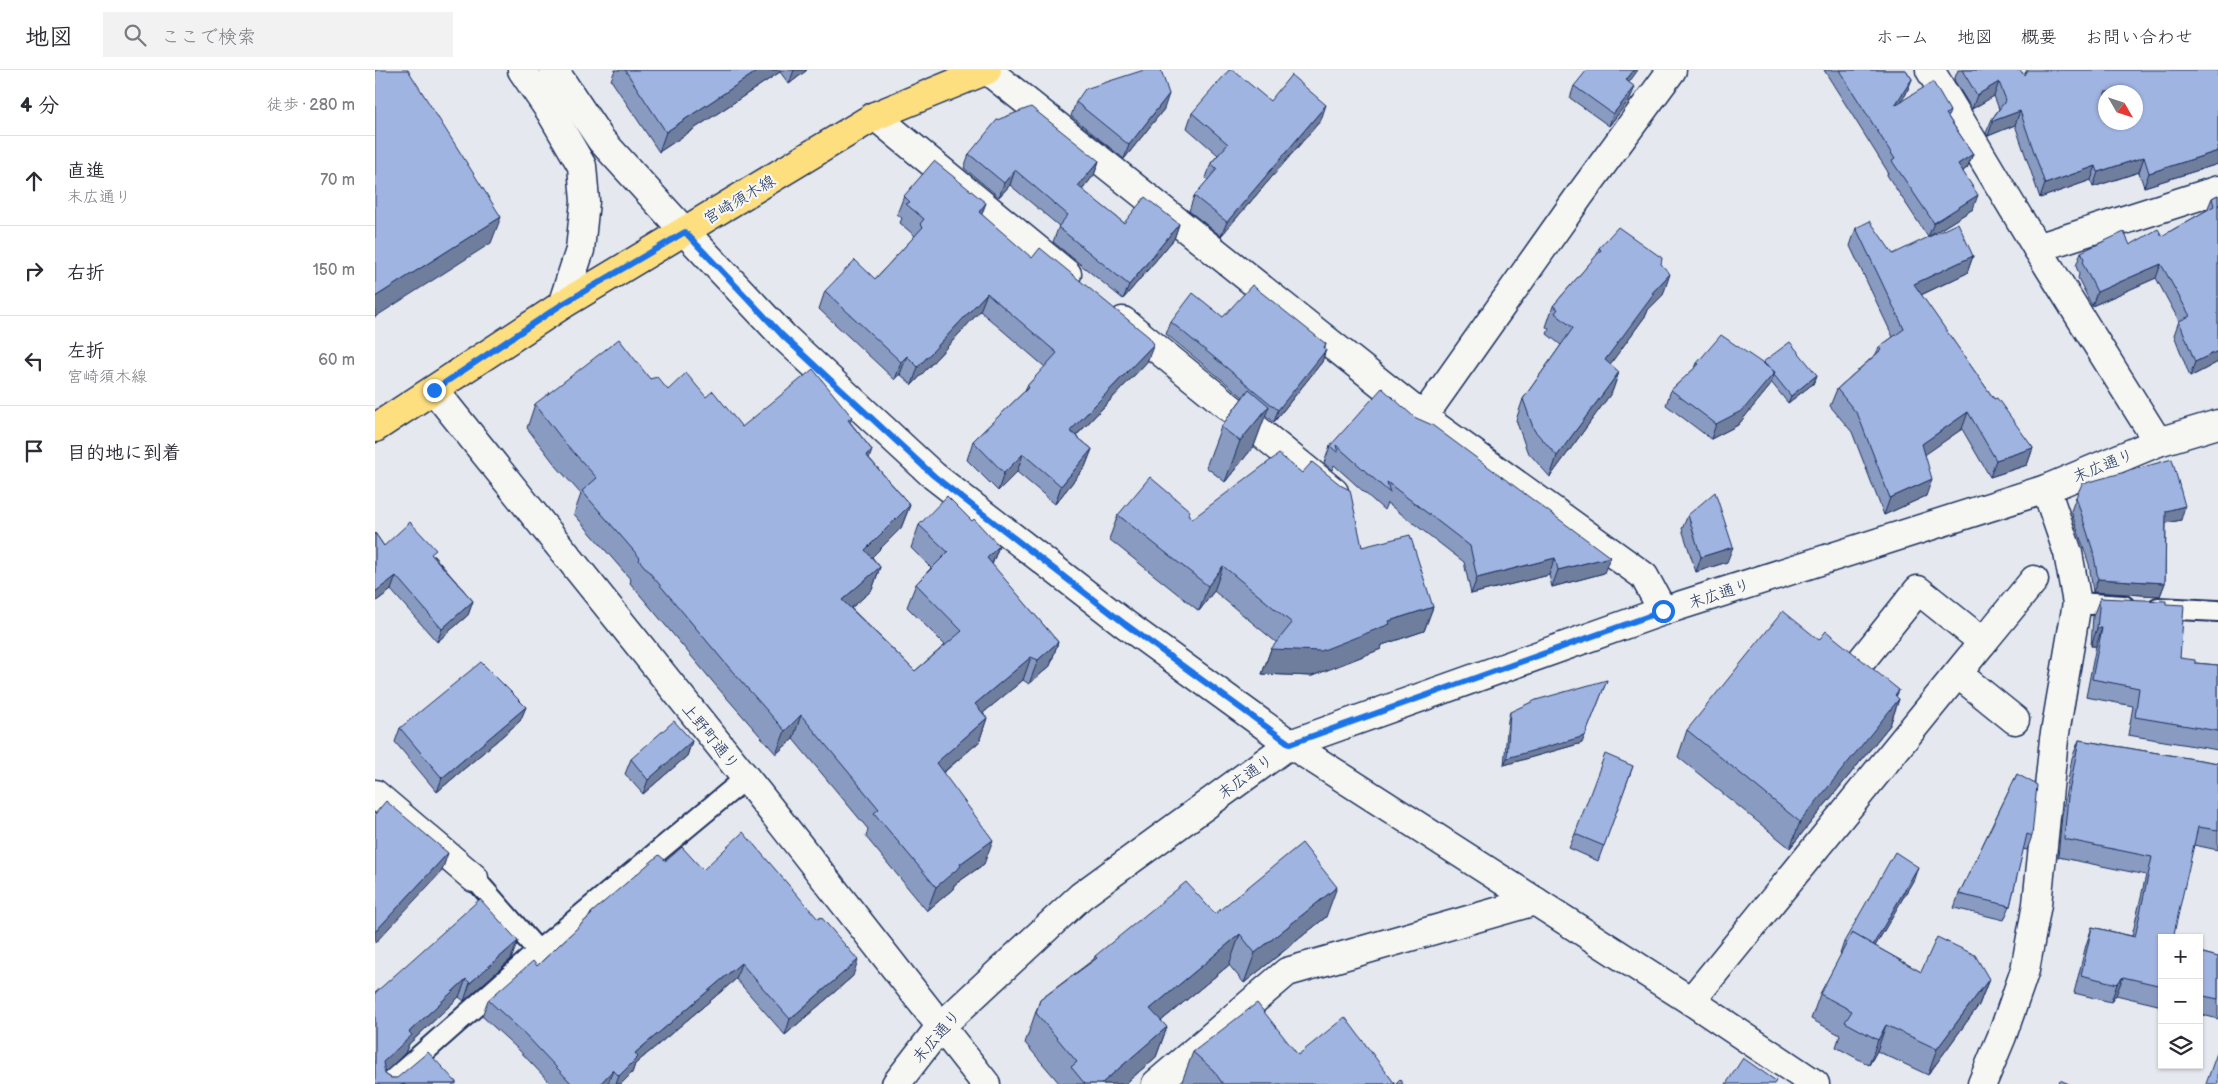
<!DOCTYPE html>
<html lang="ja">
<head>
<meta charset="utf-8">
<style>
	body { margin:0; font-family:"Balsamiq Sans","Klee One",sans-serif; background:#f2f2f3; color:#2b2b33 }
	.controls { position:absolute; right:15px; bottom:15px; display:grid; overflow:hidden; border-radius:0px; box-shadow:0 1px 4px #0004 }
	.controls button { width:45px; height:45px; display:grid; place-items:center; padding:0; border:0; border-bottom:1px solid #e1e1e2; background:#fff; color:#2b2b33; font:25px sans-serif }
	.compass { position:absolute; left:1723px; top:15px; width:45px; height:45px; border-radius:50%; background:#fff; box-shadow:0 1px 4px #0004; rotate:129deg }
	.stop { position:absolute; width:15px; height:15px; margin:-11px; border:4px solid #1a73e8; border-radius:50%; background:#fff }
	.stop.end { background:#1a73e8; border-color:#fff; box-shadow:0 1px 5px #0008 }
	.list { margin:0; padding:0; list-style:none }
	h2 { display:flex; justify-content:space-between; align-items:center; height:65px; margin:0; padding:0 20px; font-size:21px }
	h2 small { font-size:16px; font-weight:400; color:#7c7c81 }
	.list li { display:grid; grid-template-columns:32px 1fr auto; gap:15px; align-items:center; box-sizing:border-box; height:90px; padding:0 20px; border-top:1px solid #e1e1e2 }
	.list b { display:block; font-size:19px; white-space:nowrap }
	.list p { margin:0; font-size:16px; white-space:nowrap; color:#7c7c81 }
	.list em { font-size:16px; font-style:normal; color:#7c7c81 }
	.icon { flex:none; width:28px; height:28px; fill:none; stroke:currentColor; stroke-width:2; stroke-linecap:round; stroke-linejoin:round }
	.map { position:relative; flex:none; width:1843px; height:1014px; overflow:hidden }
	header { display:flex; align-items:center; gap:30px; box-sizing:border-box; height:70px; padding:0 25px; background:#fff; border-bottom:1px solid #e1e1e2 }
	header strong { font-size:24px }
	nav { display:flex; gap:28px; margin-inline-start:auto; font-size:18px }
	.search { width:350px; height:45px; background:#f2f2f3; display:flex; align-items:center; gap:12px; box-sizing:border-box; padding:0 18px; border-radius:0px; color:#7c7c81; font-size:19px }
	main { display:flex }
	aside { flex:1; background:#fff }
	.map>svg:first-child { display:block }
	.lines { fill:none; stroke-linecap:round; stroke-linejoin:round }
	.service-casing { stroke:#1b2f5e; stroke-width:24 }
	.minor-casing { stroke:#1b2f5e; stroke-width:31 }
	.tertiary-casing { stroke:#1b2f5e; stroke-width:31 }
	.primary-casing { stroke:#1b2f5e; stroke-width:31 }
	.service { stroke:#f6f6f2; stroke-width:20 }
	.minor { stroke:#f6f6f2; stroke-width:28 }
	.tertiary { stroke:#f6f6f2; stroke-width:28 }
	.primary { stroke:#fedf80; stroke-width:28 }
	.wall { fill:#8a9bc2; stroke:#1b2f5e }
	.shaded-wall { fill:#707e9e; stroke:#1b2f5e }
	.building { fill:#a0b4e2; stroke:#1b2f5e; fill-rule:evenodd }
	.route { stroke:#1a73e8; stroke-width:6 }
	.labels { text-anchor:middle; stroke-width:4.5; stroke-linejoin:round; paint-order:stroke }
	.street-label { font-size:16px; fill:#1b2f5e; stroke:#f6f6f2 }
</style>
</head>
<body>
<header>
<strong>地図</strong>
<div class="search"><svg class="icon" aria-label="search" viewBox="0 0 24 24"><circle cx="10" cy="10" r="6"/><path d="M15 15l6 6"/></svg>ここで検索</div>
<nav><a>ホーム</a><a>地図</a><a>概要</a><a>お問い合わせ</a></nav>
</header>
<main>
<aside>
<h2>4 分<small>徒歩 · 280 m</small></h2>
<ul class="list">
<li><svg class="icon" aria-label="ahead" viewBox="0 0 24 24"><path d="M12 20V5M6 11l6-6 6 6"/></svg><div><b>直進</b><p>末広通り</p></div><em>70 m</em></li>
<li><svg class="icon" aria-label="right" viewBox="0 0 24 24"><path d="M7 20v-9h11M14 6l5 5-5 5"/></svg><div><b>右折</b></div><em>150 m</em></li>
<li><svg class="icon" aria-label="left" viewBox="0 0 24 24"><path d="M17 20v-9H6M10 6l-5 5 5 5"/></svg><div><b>左折</b><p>宮崎須木線</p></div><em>60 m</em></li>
<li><svg class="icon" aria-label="arrive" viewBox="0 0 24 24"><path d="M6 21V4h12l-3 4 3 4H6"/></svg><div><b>目的地に到着</b></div></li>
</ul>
</aside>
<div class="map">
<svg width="1843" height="1014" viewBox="0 0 1843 1014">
	<rect width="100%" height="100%" fill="#e5e9ef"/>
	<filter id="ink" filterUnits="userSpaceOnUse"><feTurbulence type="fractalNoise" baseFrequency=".02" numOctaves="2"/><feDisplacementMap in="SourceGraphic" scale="10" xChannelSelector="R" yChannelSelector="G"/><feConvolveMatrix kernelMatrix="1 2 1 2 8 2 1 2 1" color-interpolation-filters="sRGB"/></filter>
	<g filter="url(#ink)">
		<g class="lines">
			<defs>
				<g id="service">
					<polyline points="1702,533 1749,536"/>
					<polyline points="1783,538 1843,541"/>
					<polyline points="99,808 163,881"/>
					<polyline points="13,1014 163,881 371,708"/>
				</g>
				<g id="minor">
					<polyline points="147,0 175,41 207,96 210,131 205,180 187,235"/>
					<polyline points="179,0 226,70 310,162"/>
					<polyline points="612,0 1048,347 1269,506 1288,541"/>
					<polyline points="1555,0 1662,178 1783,372"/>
					<polyline points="500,46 692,204"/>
					<polyline points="1662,178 1843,120"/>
					<polyline points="748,251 959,422"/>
					<polyline points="1048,347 1205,125 1297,0"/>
					<polyline points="1608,572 1659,510"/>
					<polyline points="1583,604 1640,650"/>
					<polyline points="0,724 99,808"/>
					<polyline points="1316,931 1608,572 1543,520 1487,590"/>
					<polyline points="781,1014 912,902 1160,831"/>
					<polyline points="1607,1014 1627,966 1650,900 1662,834 1679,669 1702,533 1693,483 1671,419 1783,372 1843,354"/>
				</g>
				<g id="tertiary">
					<polyline points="310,162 408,266 559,406 750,554 915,674 1316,931 1440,1014"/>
					<polyline points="59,320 382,722 611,1014"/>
					<polyline points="521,1014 565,957 706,826 915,674 1288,541 1671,419"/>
				</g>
				<polyline id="primary" points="0,358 187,235 500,46 612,0"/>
			</defs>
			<!-- service casing -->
			<use href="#service" class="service-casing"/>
			<!-- minor casing -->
			<use href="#minor" class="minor-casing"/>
			<!-- tertiary casing -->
			<use href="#tertiary" class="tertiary-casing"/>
			<!-- primary casing -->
			<use href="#primary" class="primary-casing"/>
			<!-- service -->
			<use href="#service" class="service"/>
			<!-- minor -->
			<use href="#minor" class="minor"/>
			<!-- tertiary -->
			<use href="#tertiary" class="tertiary"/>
			<!-- primary -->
			<use href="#primary" class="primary"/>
		</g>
		<!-- wall -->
		<g class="wall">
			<polygon points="240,0 432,0 414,14 405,2 284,82 236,10"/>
			<polygon points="1449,0 1531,0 1537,9 1531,24 1526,31 1575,41 1573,47 1598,84 1592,98 1588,101 1598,139 1553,167 1512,105 1513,102"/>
			<polygon points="1583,0 1645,0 1649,5 1843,0 1843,94 1769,117 1764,102 1718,117 1716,110 1665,128 1640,55 1613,66 1611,63 1617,49 1624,39 1619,26 1597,39 1579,10"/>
			<polygon points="1254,12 1255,29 1234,56 1195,28 1199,16"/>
			<polygon points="895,31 946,50 846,166 814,141 819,126 833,110 831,108 836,93 843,85 812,58 817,43"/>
			<polygon points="701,32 789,39 749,89 696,46"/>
			<polygon points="594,84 724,91 719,105 707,120 749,153 804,154 799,169 748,229 678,172 684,156 635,115 624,127 589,98"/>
			<polygon points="1843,125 1843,292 1815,307 1799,265 1804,251 1781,208 1717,236 1703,208 1704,204 1701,196 1706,182 1755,175 1787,166 1832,140 1837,128"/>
			<polygon points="529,126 607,145 772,292 701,366 717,379 710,397 680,434 642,402 623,421 592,390 598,371 650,321 652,316 670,297 605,241 537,315 525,304 520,310 444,239 450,221 500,209 540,166 525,153 527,148 522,144"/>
			<polygon points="1481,158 1518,184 1598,186 1592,203 1546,225 1619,329 1658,378 1652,395 1615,407 1587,359 1550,384 1551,426 1509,445 1477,362 1455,336 1462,319 1501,284 1504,277 1518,267 1475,176"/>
			<polygon points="1224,178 1286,194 1288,225 1273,240 1271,245 1235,294 1244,302 1237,322 1175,407 1152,381 1141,350 1148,329 1186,275 1172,264 1174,259 1171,257 1178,236 1222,185"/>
			<polygon points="848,247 950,278 947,292 899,352 890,345 879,376 850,412 831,397 846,357 868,327 791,264 796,252"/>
			<polygon points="1388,292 1442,305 1439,313 1413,333 1396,312 1395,316 1363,355 1336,369 1291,335 1296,320 1320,298 1322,293 1388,293"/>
			<polygon points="275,309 293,320 331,327 367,357 477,347 475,352 497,380 494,388 535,435 526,458 497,487 505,497 497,520 476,538 540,601 570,575 532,537 541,514 556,498 536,478 544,455 624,476 617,495 683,572 675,596 654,614 648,610 608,643 612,648 604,672 568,703 609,794 579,815 578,819 552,841 491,767 493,759 418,669 401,684 343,618 255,513 256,510 199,444 206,424 182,397 152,358 160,334"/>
			<polygon points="1039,347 1229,503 1177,517 1174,505 1096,524 1089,492 1012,433 1009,440 959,395 957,400 949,393 955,376"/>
			<polygon points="1701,427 1806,450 1791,453 1790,513 1785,526 1718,522 1714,494 1696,441"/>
			<polygon points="743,445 814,445 817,449 987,477 1058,537 1049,561 1007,575 1006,579 937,606 887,604 896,579 902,573 839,521 824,541 734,469"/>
			<polygon points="1313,445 1352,492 1321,502 1307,459"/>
			<polygon points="0,463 9,476 59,486 98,531 93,545 62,572 16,520 0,532"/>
			<polygon points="1725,528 1791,534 1805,588 1820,593 1843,595 1843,680 1753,665 1758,636 1711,627 1721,576 1716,576 1718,546"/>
			<polygon points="1444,570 1524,620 1521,626 1524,629 1515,655 1415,778 1303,687 1312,660"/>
			<polygon points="151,637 145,651 62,722 20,672 25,658"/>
			<polygon points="1135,642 1207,673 1129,695 1133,650"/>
			<polygon points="1704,670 1843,693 1843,780 1819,775 1787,868 1787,936 1741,925 1736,932 1699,923 1711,875 1717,857 1757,866 1771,805 1683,787 1687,745 1697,688"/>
			<polygon points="317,671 312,686 268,724 250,704 256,689"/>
			<polygon points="1258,696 1223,791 1194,778 1200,764"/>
			<polygon points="1642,704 1657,766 1652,780 1648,779 1635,836 1629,850 1579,838 1584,824"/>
			<polygon points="291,791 328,800 478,906 410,965 361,909 260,994 257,1003 246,1014 176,1014 143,979 107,946 113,930 162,896 214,847 216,843"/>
			<polygon points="1539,809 1500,876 1546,902 1614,909 1604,935 1553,1005 1502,981 1494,995 1461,977 1465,965 1436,949 1445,924 1466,885 1465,884 1469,872"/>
			<polygon points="840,844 951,847 869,913 854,895 786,951 792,957 781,987 750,1014 685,1014 650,973 665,930 719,889 720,886"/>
			<polygon points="143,871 136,889 89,931 84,927 34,974 30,983 10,1002 10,1004 16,1008 81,1012 81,1014 0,1014 0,923"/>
			<polygon points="1824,882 1843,887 1843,949 1824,944"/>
			<polygon points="818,982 923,985 1020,1014 806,1014"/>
		</g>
		<!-- shaded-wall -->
		<g class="shaded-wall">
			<polygon points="384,0 405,0 405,2 284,82 291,62"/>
			<polygon points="419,0 432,0 414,14"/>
			<polygon points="1259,0 1263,0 1247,22 1251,10"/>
			<polygon points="1537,9 1531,24 1514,50 1520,35"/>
			<polygon points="1624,12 1619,26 1597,39 1602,25"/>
			<polygon points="1260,17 1255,29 1234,56 1238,44"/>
			<polygon points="794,24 789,39 749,89 754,75"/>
			<polygon points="951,35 946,50 846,166 852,152"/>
			<polygon points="1645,41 1640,55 1613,66 1618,51"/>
			<polygon points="1843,81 1843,94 1769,117 1774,103"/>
			<polygon points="1598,84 1592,98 1578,108 1583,94"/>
			<polygon points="1769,87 1764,102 1718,117 1723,102"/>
			<polygon points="724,91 719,105 698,131 703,116"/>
			<polygon points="1721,96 1716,110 1665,128 1670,114"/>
			<polygon points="640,100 635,115 624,127 629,113"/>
			<polygon points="1603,125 1598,139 1553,167 1559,153"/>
			<polygon points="611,133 604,152 604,142"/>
			<polygon points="126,147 116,173 0,247 0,227"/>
			<polygon points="804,154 799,169 748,229 754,215"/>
			<polygon points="1598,186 1592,203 1533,231 1539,214"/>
			<polygon points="1786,194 1781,208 1717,236 1722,222"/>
			<polygon points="1295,204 1288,225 1273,240 1271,245 1223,311 1230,290 1277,223"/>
			<polygon points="612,223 605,241 537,315 543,297"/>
			<polygon points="779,274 772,292 688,379 695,361"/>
			<polygon points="951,274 948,285 951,280 947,292 899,352 903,340"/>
			<polygon points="1843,281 1843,292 1815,307 1820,292"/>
			<polygon points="532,286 525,304 520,310 526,292"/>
			<polygon points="1244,302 1237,322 1175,407 1182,386"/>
			<polygon points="1400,302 1395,316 1363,355 1336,369 1341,354"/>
			<polygon points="1442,305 1439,313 1413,333 1416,326"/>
			<polygon points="894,336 879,376 850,412 865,371"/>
			<polygon points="1593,342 1587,359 1541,391 1547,374"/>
			<polygon points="1658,378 1652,395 1615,407 1621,390"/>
			<polygon points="717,379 710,397 680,434 686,416"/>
			<polygon points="497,380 489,403 491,385"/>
			<polygon points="648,384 642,402 623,421 629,403"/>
			<polygon points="1557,409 1551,426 1509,445 1515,428"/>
			<polygon points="535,435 526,458 481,503 490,480"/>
			<polygon points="1810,436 1806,450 1787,454 1791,441"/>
			<polygon points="624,476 615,499 612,488"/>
			<polygon points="1358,477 1352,492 1321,502 1326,487"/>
			<polygon points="1235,487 1229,503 1177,517 1183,500"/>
			<polygon points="1180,488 1174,505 1096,524 1102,508"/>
			<polygon points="848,496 839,521 824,541 833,516"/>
			<polygon points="505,497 497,520 459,553 467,530"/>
			<polygon points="21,506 16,520 0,532 0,522"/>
			<polygon points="1723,509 1790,513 1785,526 1718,522"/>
			<polygon points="98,531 93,545 62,572 67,559"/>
			<polygon points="1058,537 1049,561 1007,575 1006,579 937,606 887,604 896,579 1014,551"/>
			<polygon points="1722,558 1727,558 1721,576 1716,576"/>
			<polygon points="683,572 675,596 654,614 663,590"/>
			<polygon points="656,587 648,610 591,657 600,634"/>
			<polygon points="1232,610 1207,673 1129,695 1132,688"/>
			<polygon points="1524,620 1517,637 1524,629 1515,655 1415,778 1425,752"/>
			<polygon points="151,637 145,651 62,722 67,708"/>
			<polygon points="426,645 418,669 401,684 410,661"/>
			<polygon points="612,648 604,672 552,716 561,693"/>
			<polygon points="317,671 312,686 268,724 273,710"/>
			<polygon points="618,770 609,794 579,815 578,819 552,841 561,817 585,794"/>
			<polygon points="73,783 67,801 0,873 0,862"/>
			<polygon points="1543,797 1539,809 1488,897 1492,885"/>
			<polygon points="962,817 951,847 869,913 880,883"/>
			<polygon points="865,864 854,895 764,969 775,939"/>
			<polygon points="143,871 136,889 89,931 95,913"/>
			<polygon points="483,890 478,906 410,965 415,949"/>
			<polygon points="366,893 361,909 260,994 257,1003 246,1014 241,1014 244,1006 260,983"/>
			<polygon points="1748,907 1741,925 1736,932 1742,914"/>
			<polygon points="91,909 84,927 34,974 30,983 2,1010 8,992 34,962"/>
			<polygon points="1614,909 1604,935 1553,1005 1562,979"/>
			<polygon points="1511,955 1502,981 1494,995 1503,970"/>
			<polygon points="792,957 781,987 750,1014 726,1014"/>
			<polygon points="238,1000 233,1014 225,1014"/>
		</g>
		<!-- building -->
		<g class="building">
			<polygon points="0,0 33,0 126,147 0,227"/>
			<polygon points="250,0 384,0 291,62"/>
			<polygon points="769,0 786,0 794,24 754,75 701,32 710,19"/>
			<polygon points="854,0 858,0 895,31 916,5 951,35 852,152 819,126 842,99 836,93 853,74 817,43"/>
			<polygon points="1212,0 1259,0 1251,10 1260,17 1238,44 1199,16"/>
			<polygon points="1464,0 1531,0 1537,9 1520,35 1558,12 1575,41 1571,44 1598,84 1583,94 1603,125 1559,153 1517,91 1520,89"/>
			<path d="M1587 0H1645L1649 5 1652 0H1843V81L1774 103 1769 87 1723 102 1721 96 1670 114 1645 41 1618 51 1617 49 1631 30 1624 12 1602 25ZM1730 22H1760V52H1730Z"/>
			<polygon points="656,37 724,91 703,116 749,153 770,127 804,154 754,215 683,157 693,145 640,100 629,113 594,84 622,50"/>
			<polygon points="559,91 611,133 604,142 657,188 665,178 774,267 779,274 695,361 717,379 686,416 648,384 629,403 598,371 654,317 652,316 682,283 612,223 543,297 532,286 526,292 450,221 480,190 500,209 548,157 545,154 549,149 531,134 535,132 529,126"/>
			<polygon points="1843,125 1843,281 1820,292 1804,251 1815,246 1786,194 1722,222 1708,194 1709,189 1706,182 1749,162 1755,175 1783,159 1787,166 1839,136 1837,128"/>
			<polygon points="1495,151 1518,184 1583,153 1598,186 1539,214 1619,329 1622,328 1658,378 1621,390 1593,342 1547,374 1557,409 1515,428 1483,345 1462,319 1506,280 1504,277 1529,259 1481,158"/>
			<polygon points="1243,157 1287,188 1286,194 1295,204 1277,223 1279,224 1230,290 1244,302 1182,386 1159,360 1148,329 1198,258 1180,243 1183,239 1178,236 1226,180 1224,178"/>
			<polygon points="877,215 951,274 949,277 951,280 903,340 796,252 818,223 848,247"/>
			<polygon points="1346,265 1400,302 1368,340 1341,354 1296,320 1324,294 1322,293"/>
			<polygon points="244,269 275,309 282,307 293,320 311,303 331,327 338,321 367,357 438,299 477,347 473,350 497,380 491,385 535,435 490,480 505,497 467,530 540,601 587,561 541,514 573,482 544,455 572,426 597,451 599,449 624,476 612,488 683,572 663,590 656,587 600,634 612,648 561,693 618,770 585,794 586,796 561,817 499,743 504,739 426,645 410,661 351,594 264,490 265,488 207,421 222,408 190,373 160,334"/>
			<polygon points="1415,272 1442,305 1416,326 1399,305 1400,302 1391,295 1388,292"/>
			<polygon points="1007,318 1039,347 1057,355 1235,487 1183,500 1180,488 1102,508 1095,476 1012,412 1015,423 961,375 963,383 955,376"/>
			<polygon points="874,319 894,336 865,371 846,357"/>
			<polygon points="904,384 927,403 937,392 967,416 975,420 987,477 1035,465 1058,537 1014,551 1015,554 946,581 896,579 917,553 848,496 833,516 743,445 775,407 815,441 813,444 817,449"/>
			<polygon points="1797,389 1810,436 1791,441 1790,513 1723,509 1718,481 1701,427 1707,414"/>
			<polygon points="1340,422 1358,477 1326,487 1313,445"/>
			<polygon points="35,452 61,480 56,484 98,531 67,559 21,506 0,522 0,463 9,476"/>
			<polygon points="1725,528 1791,531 1791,534 1809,535 1805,588 1820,590 1820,593 1843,595 1843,661 1760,647 1764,618 1717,609 1727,558 1722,558"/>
			<polygon points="1408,541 1444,570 1451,561 1524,620 1520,625 1524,629 1425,752 1312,660"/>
			<polygon points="106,592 151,637 67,708 25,658"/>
			<polygon points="1232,610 1210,666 1132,688 1135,642 1161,630"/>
			<polygon points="299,651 317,671 273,710 256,689"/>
			<polygon points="1704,670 1843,693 1843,760 1823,757 1798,868 1787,868 1787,916 1748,907 1742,914 1706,905 1717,857 1760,867 1777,787 1689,769 1693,727"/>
			<polygon points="1230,684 1258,696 1229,776 1200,764"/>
			<polygon points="1642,704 1662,715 1657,766 1652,764 1635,836 1584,824"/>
			<polygon points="11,731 73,783 0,862 0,744"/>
			<polygon points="368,762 443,849 446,847 483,890 415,949 366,893 260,983 263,987 244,1006 238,1000 225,1014 197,1014 149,963 113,930 158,891 162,896 217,844 216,843 284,785 291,791 307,777 328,800"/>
			<polygon points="927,773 962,817 880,883 865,864 775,939 792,957 726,1014 710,1014 696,997 702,992 661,943 665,930 722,888 720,886 811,812 840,844"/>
			<polygon points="1520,782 1543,797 1498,875 1477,863 1472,874 1469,872"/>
			<polygon points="105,829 143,871 95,913 91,909 34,962 37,965 8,992 10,1004 16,1008 22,1008 53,982 81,1012 79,1014 0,1014 0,923"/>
			<polygon points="1477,863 1546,902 1562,867 1600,885 1614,909 1562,979 1511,955 1503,970 1470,952 1477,941 1445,924"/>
			<polygon points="1824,882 1843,887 1843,929 1824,925"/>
			<polygon points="882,933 923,985 970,947 1020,1014 848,1014 838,1000 818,982"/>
			<polygon points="1843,980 1843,1014 1831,1014"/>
			<polygon points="1368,988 1401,1011 1399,1014 1351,1014"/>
			<polygon points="1025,1010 1028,1014 1021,1014"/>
			<polygon points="1685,1010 1694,1014 1683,1014"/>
		</g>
	</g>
	<g class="lines" filter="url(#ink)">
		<!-- route -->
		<polyline class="route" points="59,320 186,235 310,162 408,266 559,406 750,554 915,674 1288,541"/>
	</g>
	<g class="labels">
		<!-- street labels -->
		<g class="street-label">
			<text transform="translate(364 129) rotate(-31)" y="6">宮崎須木線</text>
			<text transform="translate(1728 395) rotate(-22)" y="6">末広通り</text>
			<text transform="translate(1344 523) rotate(-18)" y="6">末広通り</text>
			<text transform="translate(336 666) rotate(51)" y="6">上野町通り</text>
			<text transform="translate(870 706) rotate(-36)" y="6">末広通り</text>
			<text transform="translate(561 966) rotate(-49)" y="6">末広通り</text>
		</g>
	</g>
</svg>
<div class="controls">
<button>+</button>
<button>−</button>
<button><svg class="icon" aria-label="layers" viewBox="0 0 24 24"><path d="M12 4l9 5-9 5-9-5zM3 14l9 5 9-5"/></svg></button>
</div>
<svg class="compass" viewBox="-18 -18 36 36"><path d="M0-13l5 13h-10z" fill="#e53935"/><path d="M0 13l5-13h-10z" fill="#7c7c81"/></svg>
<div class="stop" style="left:1288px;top:541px"></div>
<div class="stop end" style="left:59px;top:320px"></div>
</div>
</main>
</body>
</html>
